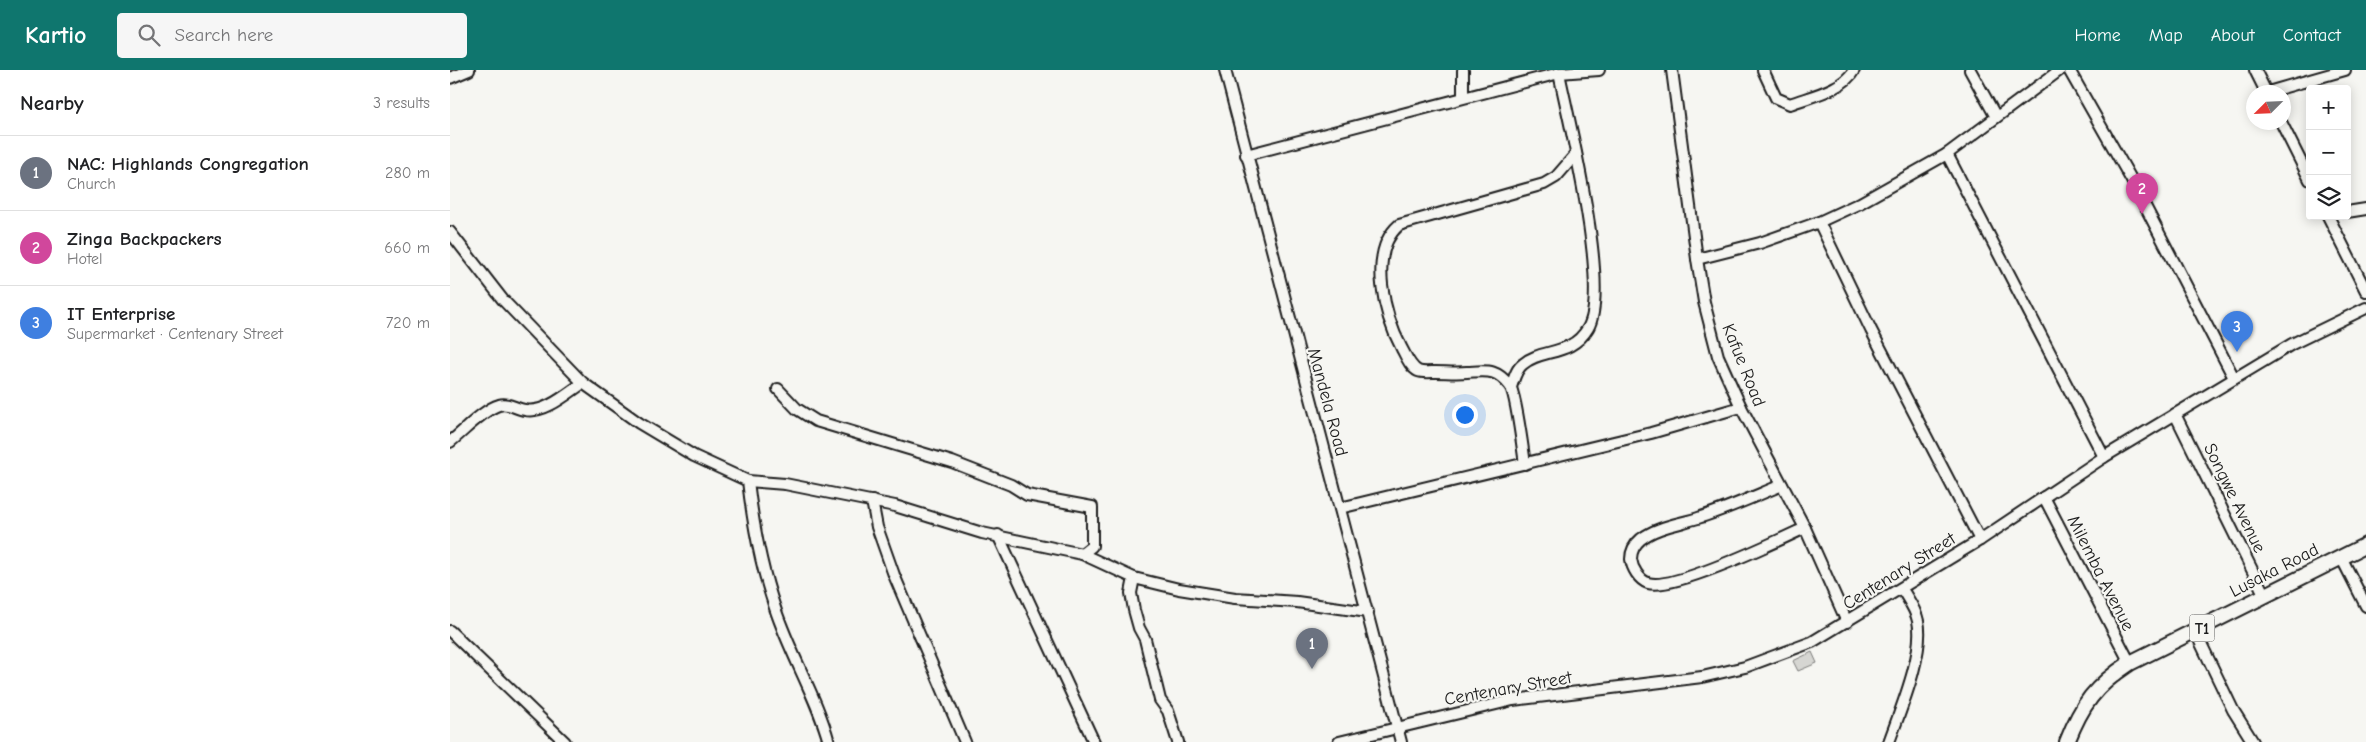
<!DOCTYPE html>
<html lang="en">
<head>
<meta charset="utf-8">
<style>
	body { margin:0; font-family:"Comic Neue",sans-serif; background:#f6f6f6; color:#202124 }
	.controls { position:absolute; right:15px; top:15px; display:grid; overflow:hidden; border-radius:5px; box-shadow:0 2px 12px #0003 }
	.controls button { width:45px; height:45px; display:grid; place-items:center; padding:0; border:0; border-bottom:1px solid #e0e0e0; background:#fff; color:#202124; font:25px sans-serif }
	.compass { position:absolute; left:1796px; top:15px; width:45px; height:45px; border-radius:50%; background:#fff; box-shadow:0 2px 12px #0003; rotate:246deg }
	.you { position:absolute; left:1014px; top:344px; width:18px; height:18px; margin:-12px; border:4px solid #fff; border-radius:50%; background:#1a73e8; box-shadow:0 0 0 8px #1a73e833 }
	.badge { display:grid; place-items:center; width:32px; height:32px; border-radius:50%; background:#0f766e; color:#fff; font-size:16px; font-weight:700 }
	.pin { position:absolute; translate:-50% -41px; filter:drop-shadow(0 1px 2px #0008) }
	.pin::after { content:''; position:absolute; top:26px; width:18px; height:15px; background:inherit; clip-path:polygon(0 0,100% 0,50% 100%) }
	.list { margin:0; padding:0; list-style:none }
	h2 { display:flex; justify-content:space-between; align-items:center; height:65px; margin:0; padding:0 20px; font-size:21px }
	h2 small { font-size:16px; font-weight:400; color:#757577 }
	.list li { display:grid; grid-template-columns:32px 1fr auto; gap:15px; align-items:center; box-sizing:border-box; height:75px; padding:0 20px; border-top:1px solid #e0e0e0 }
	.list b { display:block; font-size:19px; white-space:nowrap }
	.list p { margin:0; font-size:16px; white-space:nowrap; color:#757577 }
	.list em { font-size:16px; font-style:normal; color:#757577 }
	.icon { flex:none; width:28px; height:28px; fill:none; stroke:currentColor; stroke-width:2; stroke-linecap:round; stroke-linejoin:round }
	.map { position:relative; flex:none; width:1916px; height:672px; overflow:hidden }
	header { display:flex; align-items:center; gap:30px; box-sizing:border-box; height:70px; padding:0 25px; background:#0f766e; color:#fff }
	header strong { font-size:24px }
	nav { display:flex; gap:28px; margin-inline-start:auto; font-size:18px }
	.search { width:350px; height:45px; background:#f6f6f6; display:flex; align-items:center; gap:12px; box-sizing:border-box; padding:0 18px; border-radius:5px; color:#757577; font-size:19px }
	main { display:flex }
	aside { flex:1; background:#fff }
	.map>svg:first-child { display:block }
	.green { fill:#d6d6d2; stroke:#797977 }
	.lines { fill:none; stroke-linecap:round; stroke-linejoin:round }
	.minor-casing { stroke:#1c1c1c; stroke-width:14 }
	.highway-casing { stroke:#1c1c1c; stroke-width:18 }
	.minor { stroke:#f6f6f2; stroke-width:10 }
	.highway { stroke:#f6f6f2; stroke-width:14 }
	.labels { text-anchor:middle; stroke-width:4.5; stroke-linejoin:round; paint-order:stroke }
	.shield { fill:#f6f6f2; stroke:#5d5d5c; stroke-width:1 }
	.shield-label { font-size:16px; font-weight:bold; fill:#1c1c1c }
	.street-label { font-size:18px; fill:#1c1c1c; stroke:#f6f6f2 }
</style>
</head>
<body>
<header>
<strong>Kartio</strong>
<div class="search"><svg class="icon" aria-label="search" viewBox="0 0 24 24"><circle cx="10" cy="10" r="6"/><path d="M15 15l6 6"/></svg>Search here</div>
<nav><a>Home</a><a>Map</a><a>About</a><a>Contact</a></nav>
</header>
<main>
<aside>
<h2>Nearby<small>3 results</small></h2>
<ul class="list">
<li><span class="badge" style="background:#6b7280">1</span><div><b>NAC: Highlands Congregation</b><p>Church</p></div><em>280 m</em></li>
<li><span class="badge" style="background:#d1479c">2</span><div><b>Zinga Backpackers</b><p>Hotel</p></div><em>660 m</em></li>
<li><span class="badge" style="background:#3f7fe0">3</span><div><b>IT Enterprise</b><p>Supermarket · Centenary Street</p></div><em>720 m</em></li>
</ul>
</aside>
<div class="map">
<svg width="1916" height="672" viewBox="0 0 1916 672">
	<rect width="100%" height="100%" fill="#f6f6f2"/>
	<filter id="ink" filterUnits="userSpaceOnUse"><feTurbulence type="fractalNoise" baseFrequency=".02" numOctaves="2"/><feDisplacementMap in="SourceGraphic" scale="10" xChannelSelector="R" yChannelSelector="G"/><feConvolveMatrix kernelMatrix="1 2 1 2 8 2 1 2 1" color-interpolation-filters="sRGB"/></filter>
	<g filter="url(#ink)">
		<!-- green -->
		<polygon class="green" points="1362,582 1367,593 1348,601 1343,591"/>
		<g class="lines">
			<defs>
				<g id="minor">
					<polyline points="775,0 951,672"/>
					<polyline points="1013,0 1013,27"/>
					<polyline points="1222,0 1247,189 1254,232 1268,286 1291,337 1355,458 1397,552"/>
					<path d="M1313 0 1326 28 1340 34C1361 26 1393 20 1404 0"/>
					<polyline points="1520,0 1546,47"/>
					<polyline points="1619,0 1681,109 1784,308"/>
					<polyline points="1805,0 1816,22"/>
					<polyline points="0,8 19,0"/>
					<polyline points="1818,22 1895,0"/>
					<polyline points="1831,52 1860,110"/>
					<polyline points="1497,84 1654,387"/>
					<polyline points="796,85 1109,3 1149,0"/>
					<polyline points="1897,142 1916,139"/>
					<polyline points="1878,146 1916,221"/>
					<polyline points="1369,152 1421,260 1530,470"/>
					<polyline points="0,162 53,230 133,313 189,353 244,386 298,411 335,414 445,436 532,463 632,484 684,508 729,519 785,528 847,532 918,542"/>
					<polyline points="1247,189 1310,173 1369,152 1410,133 1497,84 1610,0"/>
					<path d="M1061 317C1064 309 1066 299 1073 294 1091 278 1121 287 1138 258 1161 219 1119 52 1109 3"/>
					<polyline points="328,319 347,339 366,351 502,392 561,415 577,425 642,437 642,476 632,484"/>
					<polyline points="1725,344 1815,526"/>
					<path d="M0 372C13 362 34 339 49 335 58 332 66 339 75 340 95 344 118 323 133 313"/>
					<path d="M1075 394C1073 381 1066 324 1060 316 1046 298 1037 301 1017 302 1007 303 996 302 986 302 981 302 972 303 968 301 960 297 956 286 952 279 935 247 917 183 949 155L1094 114 1106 107 1126 84"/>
					<path d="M298 411C303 454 311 497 325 538 340 584 366 625 379 672"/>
					<path d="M1332 415C1305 426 1279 438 1251 447 1231 454 1208 456 1191 469 1185 474 1181 481 1181 489 1182 498 1189 510 1198 513 1224 521 1327 471 1355 458"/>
					<polyline points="1594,427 1680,593"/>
					<polyline points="422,431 427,457 444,505 515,672"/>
					<polyline points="890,438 1201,363 1291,337"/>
					<polyline points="548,465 644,672"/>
					<polyline points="1891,487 1916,536"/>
					<polyline points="684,508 681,523 684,540 689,558 695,569 710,630 718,641 728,672"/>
					<polyline points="0,561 115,672"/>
					<polyline points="1745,561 1783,640 1803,672"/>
					<polyline points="889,672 1063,630 1252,607 1295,597 1362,572 1530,470 1654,387 1842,274 1916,238"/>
					<path d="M1439 672C1450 641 1475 582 1468 551 1466 540 1458 529 1452 519"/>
				</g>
				<path id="highway" d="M1617 672C1632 634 1645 616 1680 593L1916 475"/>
			</defs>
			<!-- minor casing -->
			<use href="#minor" class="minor-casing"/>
			<!-- highway casing -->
			<use href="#highway" class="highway-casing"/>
			<!-- minor -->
			<use href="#minor" class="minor"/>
			<!-- highway -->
			<use href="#highway" class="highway"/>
		</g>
	</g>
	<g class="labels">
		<!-- shield labels -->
		<rect class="shield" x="1739.5" y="544.5" width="25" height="27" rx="4"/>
		<g class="shield-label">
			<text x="1752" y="564">T1</text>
		</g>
		<!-- street labels -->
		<g class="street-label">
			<text transform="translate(1294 295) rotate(68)" y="6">Kafue Road</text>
			<text transform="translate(878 332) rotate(75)" y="6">Mandela Road</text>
			<text transform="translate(1785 428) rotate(64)" y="6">Songwe Avenue</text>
			<text transform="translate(1824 500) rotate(-27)" y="6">Lusaka Road</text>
			<text transform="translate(1449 501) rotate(-32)" y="6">Centenary Street</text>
			<text transform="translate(1651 503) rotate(63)" y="6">Milemba Avenue</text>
			<text transform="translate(1058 618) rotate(-10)" y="6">Centenary Street</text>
		</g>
	</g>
</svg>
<div class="controls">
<button>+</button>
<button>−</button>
<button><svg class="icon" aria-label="layers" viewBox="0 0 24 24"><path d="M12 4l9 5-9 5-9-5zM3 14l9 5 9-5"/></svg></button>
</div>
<svg class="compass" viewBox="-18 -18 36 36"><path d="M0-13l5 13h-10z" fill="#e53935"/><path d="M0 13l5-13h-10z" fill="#757577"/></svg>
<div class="you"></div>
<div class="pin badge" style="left:862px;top:599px;background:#6b7280">1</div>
<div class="pin badge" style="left:1692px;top:144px;background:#d1479c">2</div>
<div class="pin badge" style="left:1787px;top:282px;background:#3f7fe0">3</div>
</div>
</main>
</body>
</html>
